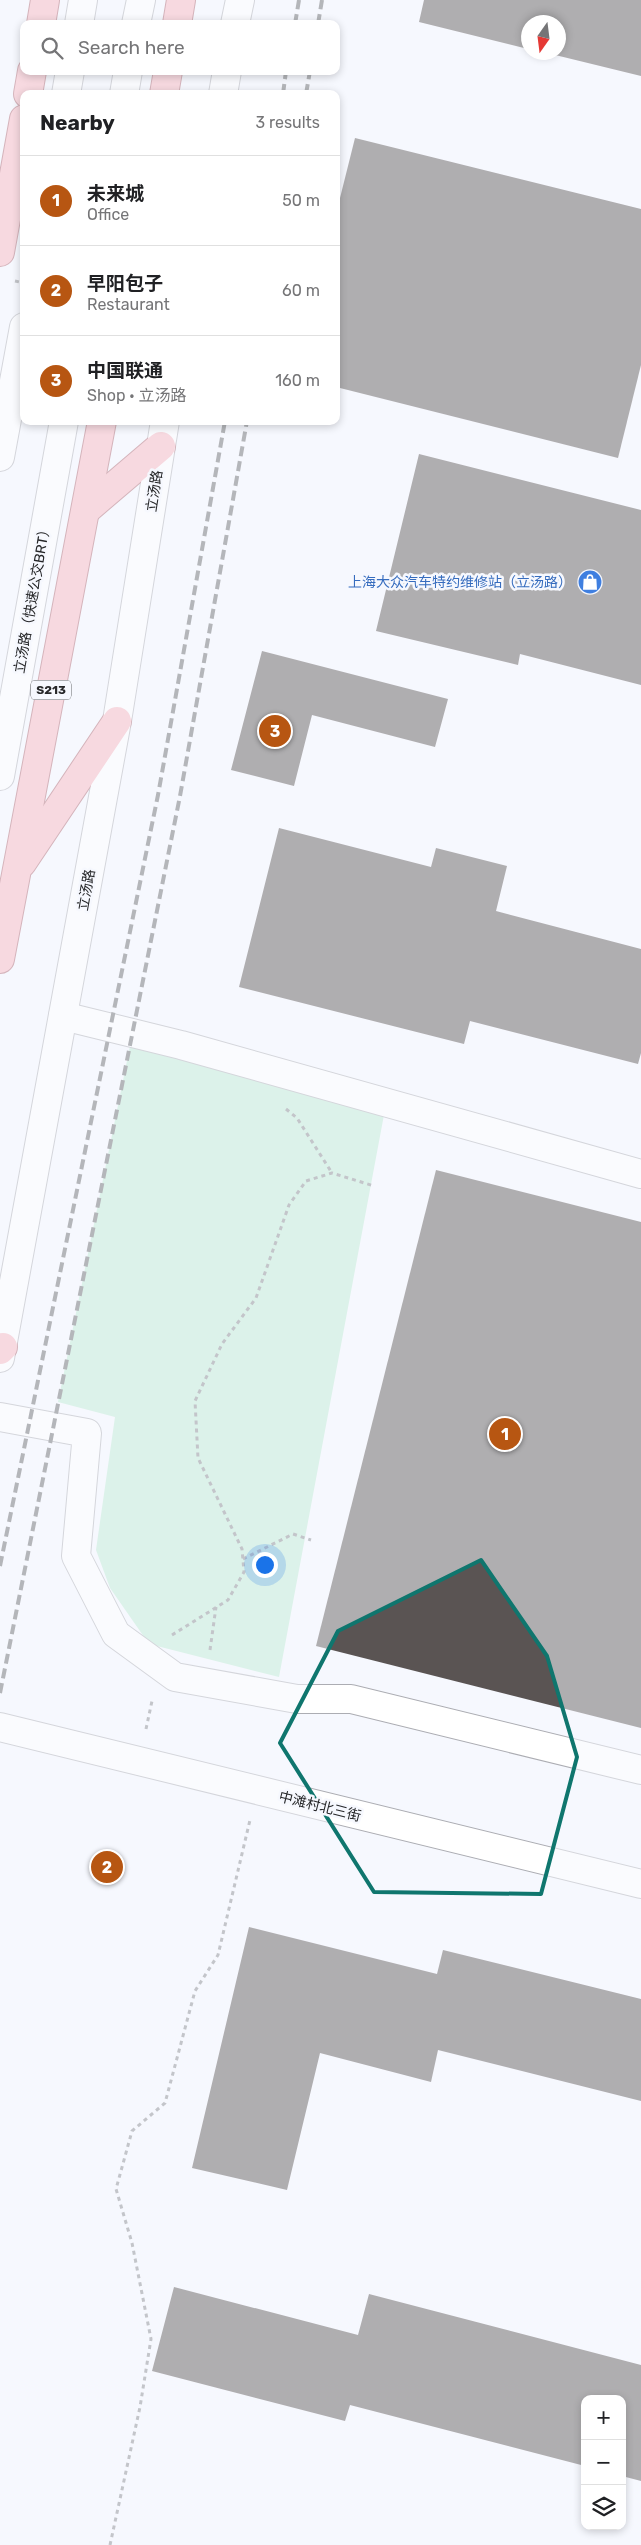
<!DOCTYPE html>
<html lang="en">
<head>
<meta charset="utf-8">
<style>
	body { margin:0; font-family:Rubik,"Noto Sans SC",sans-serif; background:#f2f2f2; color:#202124 }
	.controls { position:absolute; right:15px; bottom:15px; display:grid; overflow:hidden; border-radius:10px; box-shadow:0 2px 8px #0003 }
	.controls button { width:45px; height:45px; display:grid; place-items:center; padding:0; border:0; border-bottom:1px solid #e0e0e0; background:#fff; color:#202124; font:25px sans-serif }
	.compass { position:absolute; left:521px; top:15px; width:45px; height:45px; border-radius:50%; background:#fff; box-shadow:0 2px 8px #0003; rotate:194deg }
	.you { position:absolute; left:264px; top:1564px; width:18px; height:18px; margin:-12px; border:4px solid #fff; border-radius:50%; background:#1a73e8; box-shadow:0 0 0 8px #1a73e833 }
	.badge { display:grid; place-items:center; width:32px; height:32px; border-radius:50%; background:#b75612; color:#fff; font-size:16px; font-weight:700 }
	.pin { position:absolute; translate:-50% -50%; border:2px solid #fff; box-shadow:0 1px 5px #0006 }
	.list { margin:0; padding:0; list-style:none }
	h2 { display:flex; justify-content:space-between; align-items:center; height:65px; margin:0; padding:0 20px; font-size:21px }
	h2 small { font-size:16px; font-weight:400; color:#757577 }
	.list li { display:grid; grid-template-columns:32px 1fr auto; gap:15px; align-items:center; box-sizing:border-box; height:90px; padding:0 20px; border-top:1px solid #e0e0e0 }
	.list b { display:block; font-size:19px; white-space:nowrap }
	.list p { margin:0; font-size:16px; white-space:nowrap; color:#757577 }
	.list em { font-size:16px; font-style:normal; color:#757577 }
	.icon { flex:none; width:28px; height:28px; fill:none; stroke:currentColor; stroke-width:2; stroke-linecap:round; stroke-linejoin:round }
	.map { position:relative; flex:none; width:641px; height:2545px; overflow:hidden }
	.search { position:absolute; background:#fff; box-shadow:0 2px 8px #0003; left:20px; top:20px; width:320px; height:55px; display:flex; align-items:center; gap:12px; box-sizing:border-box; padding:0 18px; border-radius:10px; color:#757577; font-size:19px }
	.panel { position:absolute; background:#fff; box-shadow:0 2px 8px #0003; left:20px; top:90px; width:320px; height:335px; border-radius:10px }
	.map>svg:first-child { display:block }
	.green { fill:#bdebd2 }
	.building { fill:#5a5453 }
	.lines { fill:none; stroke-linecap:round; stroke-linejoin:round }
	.minor-casing { stroke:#acadb3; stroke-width:30 }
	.major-casing { stroke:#ac626c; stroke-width:30 }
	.path { stroke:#86888c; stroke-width:3; stroke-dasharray:4 4; stroke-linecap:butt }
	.minor { stroke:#fff; stroke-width:28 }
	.major { stroke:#f8b4bc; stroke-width:28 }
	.rail { stroke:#656669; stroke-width:4; stroke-dasharray:10 5; stroke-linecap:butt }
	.marked { fill:none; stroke:#0f766e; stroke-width:4; stroke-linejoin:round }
	.labels { text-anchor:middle; stroke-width:5; stroke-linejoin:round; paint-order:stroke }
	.shield { fill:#f6f8fe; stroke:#646669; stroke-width:1 }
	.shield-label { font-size:12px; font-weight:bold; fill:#262729 }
	.street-label { font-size:14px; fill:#262729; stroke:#f6f8fe }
	.shop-label { font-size:14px; fill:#366cbe; stroke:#f6f8fe; text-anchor:end }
</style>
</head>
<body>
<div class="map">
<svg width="641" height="2545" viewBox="0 0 641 2545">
	<rect width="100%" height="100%" fill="#f6f8fe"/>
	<!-- green -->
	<polygon class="green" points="133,1031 386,1104 279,1677 149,1644 110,1588 96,1550 115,1417 58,1402"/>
	<!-- building -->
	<g class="building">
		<polygon points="424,0 641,0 641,76 547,53 558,52 558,22 528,22 528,49 419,22"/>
		<polygon points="355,138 641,209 641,365 618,458 336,387 336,214"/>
		<polygon points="419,454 641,510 641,685 520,654 518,665 376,631"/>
		<polygon points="262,651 448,699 435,747 312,715 294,786 231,770"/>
		<polygon points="279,828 431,867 436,848 507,866 496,911 641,949 641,1053 638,1064 470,1021 464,1044 239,987"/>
		<polygon points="436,1170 641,1222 641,1728 316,1646"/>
		<polygon points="249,1927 437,1974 443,1950 641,1999 641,2101 438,2050 431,2082 320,2053 287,2190 192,2168"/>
		<polygon points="174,2287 358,2335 369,2294 641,2365 641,2481 622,2476 622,2399 585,2399 585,2466 350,2405 345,2421 152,2371"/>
	</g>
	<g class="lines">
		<defs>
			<g id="minor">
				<polyline points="79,24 83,0"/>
				<polyline points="136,24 141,0"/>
				<polyline points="235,24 240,0"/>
				<polyline points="66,94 70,71"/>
				<polyline points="124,94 128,71"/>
				<polyline points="223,94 227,71"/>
				<polyline points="0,457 24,327"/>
				<polyline points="0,776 64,421"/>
				<polyline points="63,1016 181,1045 641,1174"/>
				<polyline points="0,1358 117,721 165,421"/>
				<polyline points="0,1417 87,1433 76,1556 116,1634 175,1677 297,1699 351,1699 641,1770"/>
				<polyline points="0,1727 641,1884"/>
			</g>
			<g id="major">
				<polyline points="41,24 45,0"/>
				<polyline points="177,24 181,0"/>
				<polyline points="28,94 32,71"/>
				<polyline points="164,94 168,71"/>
				<polyline points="0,252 24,119"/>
				<polyline points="86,510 161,446"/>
				<polyline points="22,863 117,721"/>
				<polyline points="0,959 102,421"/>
				<polyline points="0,1350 3,1347"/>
			</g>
		</defs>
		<!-- minor casing -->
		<use href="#minor" class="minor-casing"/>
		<!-- major casing -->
		<use href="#major" class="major-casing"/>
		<!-- path -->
		<g class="path">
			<polyline points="15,281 24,283"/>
			<polyline points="286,1109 297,1118 332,1173"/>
			<polyline points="243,1559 293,1534 311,1540"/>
			<polyline points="172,1635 228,1600 244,1572 242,1549 198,1458 195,1401 222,1344 256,1298 289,1205 306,1181 332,1173 374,1186"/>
			<polyline points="210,1650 216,1607"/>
			<polyline points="146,1729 152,1701"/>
			<polyline points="110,2545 140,2407 151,2339 132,2243 116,2189 132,2131 165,2103 195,1991 218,1955 250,1820"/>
		</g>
		<!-- minor -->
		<use href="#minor" class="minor"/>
		<!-- major -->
		<use href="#major" class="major"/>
		<!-- rail -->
		<g class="rail">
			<polyline points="295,24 299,0"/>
			<polyline points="318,24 322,0"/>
			<polyline points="283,94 286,71"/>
			<polyline points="306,94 310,71"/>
			<polyline points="0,1566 158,795 225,421"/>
			<polyline points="0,1693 180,796 247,421"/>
		</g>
	</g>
	<!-- marked area -->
	<path d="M0 0H641V2545H0ZM481 1560 547 1656 577 1757 541 1894 374 1892 280 1743 338 1631Z" fill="#f6f8fe" fill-opacity=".55" fill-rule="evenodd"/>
	<path class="marked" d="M481 1560 547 1656 577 1757 541 1894 374 1892 280 1743 338 1631Z"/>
	<!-- icons -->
	<defs>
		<symbol id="shop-disc" viewBox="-11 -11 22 22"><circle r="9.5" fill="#3f7fe0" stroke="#f6f8fe"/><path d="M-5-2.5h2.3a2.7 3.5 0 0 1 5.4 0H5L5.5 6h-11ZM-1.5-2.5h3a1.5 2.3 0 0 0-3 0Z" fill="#fff"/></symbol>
	</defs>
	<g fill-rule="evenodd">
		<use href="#shop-disc" x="576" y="568" width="28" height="28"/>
	</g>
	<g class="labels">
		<!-- shield labels -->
		<rect class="shield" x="31" y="680.5" width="40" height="19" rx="4"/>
		<g class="shield-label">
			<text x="51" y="694">S213</text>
		</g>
		<!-- street labels -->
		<g class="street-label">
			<text transform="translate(154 491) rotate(-81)" y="5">立汤路</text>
			<text transform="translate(32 598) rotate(-80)" y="5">立汤路（快速公交BRT）</text>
			<text transform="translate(86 890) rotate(-80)" y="5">立汤路</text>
			<text transform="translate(320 1806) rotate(14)" y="5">中滩村北三街</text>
		</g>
		<!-- shop labels -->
		<g class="shop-label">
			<text x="572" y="587">上海大众汽车特约维修站（立汤路）</text>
		</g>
	</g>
</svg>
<div class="controls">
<button>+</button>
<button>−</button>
<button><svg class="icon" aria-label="layers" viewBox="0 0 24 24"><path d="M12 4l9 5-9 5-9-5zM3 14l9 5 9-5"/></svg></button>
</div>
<svg class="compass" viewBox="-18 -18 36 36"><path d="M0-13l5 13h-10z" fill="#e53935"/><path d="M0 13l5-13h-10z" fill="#757577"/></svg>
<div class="you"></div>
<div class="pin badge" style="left:505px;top:1434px">1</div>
<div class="pin badge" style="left:107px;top:1867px">2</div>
<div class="pin badge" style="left:275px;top:731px">3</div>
<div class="search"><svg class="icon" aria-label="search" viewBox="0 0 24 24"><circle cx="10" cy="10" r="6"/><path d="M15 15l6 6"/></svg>Search here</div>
<section class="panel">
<h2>Nearby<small>3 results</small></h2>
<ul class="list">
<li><span class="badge">1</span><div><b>未来城</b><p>Office</p></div><em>50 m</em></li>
<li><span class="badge">2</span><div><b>早阳包子</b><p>Restaurant</p></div><em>60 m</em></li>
<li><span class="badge">3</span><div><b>中国联通</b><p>Shop · 立汤路</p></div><em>160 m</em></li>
</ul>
</section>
</div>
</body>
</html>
